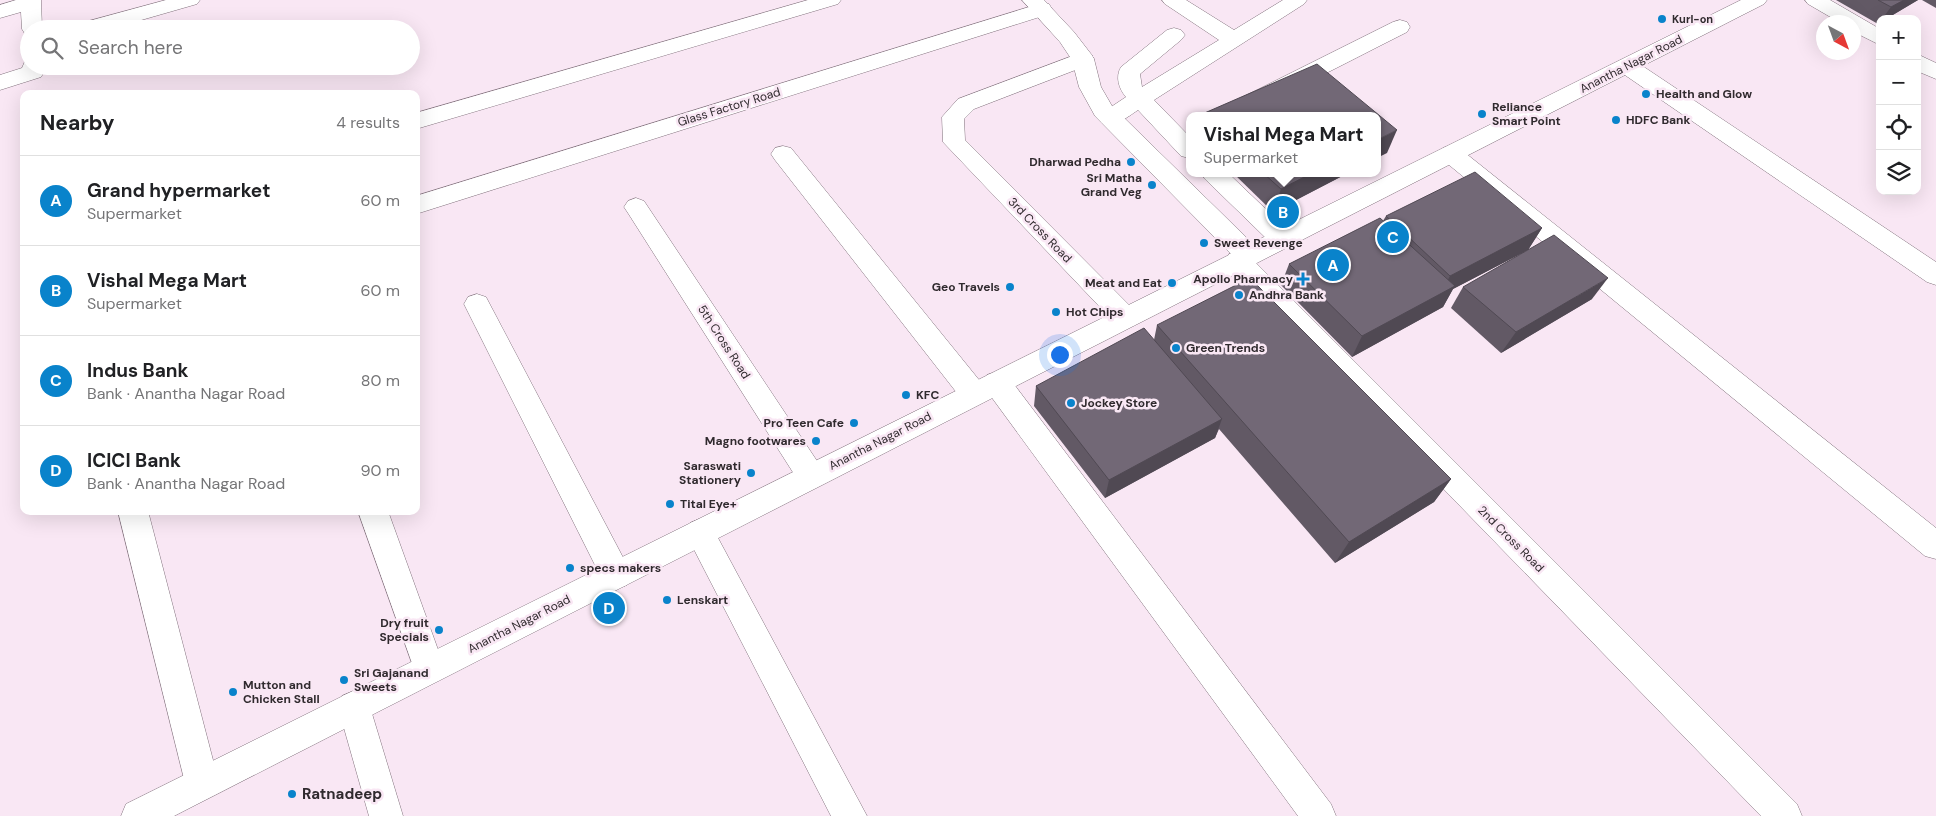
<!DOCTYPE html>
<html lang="en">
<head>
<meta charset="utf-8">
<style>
	body { margin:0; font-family:"DM Sans",sans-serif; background:#f2f2f2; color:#202124 }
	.controls { position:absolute; right:15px; top:15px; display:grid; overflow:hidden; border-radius:10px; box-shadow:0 5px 20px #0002 }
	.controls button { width:45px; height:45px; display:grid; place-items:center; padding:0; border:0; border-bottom:1px solid #e0e0e0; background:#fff; color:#202124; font:25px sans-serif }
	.compass { position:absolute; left:1816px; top:15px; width:45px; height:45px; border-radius:50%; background:#fff; box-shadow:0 5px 20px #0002; rotate:139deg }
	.you { position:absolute; left:1059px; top:354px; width:18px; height:18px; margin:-12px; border:4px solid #fff; border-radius:50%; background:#1a73e8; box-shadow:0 0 0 8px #1a73e833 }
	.badge { display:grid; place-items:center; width:32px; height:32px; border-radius:50%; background:#0983cb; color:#fff; font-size:16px; font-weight:700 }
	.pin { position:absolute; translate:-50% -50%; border:2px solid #fff; box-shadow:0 1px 5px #0006 }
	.popup { position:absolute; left:1186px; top:112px; width:195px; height:65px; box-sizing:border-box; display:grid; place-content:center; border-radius:10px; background:#fff; filter:drop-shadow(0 1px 4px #0005); font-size:16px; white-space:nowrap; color:#757577 }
	.popup b { font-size:19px; color:#202124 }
	.popup::after { content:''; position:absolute; left:50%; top:100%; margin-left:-10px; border:10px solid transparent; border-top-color:#fff }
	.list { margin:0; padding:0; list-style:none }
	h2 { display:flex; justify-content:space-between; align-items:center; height:65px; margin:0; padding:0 20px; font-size:21px }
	h2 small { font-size:16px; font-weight:400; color:#757577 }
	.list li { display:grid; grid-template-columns:32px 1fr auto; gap:15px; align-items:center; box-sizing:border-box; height:90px; padding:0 20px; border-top:1px solid #e0e0e0 }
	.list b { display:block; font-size:19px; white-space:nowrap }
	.list p { margin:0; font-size:16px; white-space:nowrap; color:#757577 }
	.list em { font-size:16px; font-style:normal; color:#757577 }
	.icon { flex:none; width:28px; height:28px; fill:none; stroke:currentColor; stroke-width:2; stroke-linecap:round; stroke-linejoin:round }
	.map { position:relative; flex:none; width:1936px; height:816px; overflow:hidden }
	.search { position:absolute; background:#fff; box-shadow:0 5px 20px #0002; left:20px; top:20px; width:400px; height:55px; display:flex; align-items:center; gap:12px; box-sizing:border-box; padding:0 18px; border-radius:28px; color:#757577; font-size:19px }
	.panel { position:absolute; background:#fff; box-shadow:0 5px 20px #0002; left:20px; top:90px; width:400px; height:425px; border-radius:10px }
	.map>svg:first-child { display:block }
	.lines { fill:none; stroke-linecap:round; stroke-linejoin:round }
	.minor-casing { stroke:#82727d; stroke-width:1 }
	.tertiary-casing { stroke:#82727d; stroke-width:1 }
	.minor { fill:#fff; fill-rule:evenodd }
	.tertiary { fill:#fff; fill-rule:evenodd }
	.wall { fill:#625965 }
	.shaded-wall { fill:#504953 }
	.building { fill:#726876; stroke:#504953 }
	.poi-dot { fill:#0983cb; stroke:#f9e7f4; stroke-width:2 }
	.labels { text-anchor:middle; stroke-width:5; stroke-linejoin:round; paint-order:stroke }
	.far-poi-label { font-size:11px; font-weight:bold; fill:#302a2e; stroke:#f9e7f4; text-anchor:start }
	.street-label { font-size:12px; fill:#302a2e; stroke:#f9e7f4 }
	.poi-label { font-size:12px; font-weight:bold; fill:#302a2e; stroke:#f9e7f4; text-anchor:start }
	.near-poi-label { font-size:15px; font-weight:bold; fill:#302a2e; stroke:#f9e7f4; text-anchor:start }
</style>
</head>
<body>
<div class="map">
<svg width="1936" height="816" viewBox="0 0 1936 816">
	<rect width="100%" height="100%" fill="#f9e7f4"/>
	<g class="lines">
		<defs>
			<g id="minor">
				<polygon points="16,0 41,0 42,29 29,29 29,35 25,34 22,29 21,12 0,18 0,5"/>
				<polygon points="166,0 200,0 197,4 110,29 75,29 78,24"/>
				<polygon points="808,0 841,0 838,4 416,129 416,113"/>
				<path d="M1162 0H1186L1234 30 1283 0H1307L1304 4 1154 100 1189 136V158L1181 156 1138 110C1126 118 1116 127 1102 123L1099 118 1102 113 1126 97C1119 89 1115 77 1121 67L1167 30 1174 28 1181 30 1185 35 1181 40 1140 74 1142 87 1219 40 1165 4Z"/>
				<polygon points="1805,0 1830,0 1880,29 1880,45 1854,32 1854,22 1839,22 1808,4"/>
				<polygon points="1042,3 1049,4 1052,9 1049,14 416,214 416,196"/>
				<polygon points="1400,20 1407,22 1410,27 1407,32 1242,116 1212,116 1215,111 1393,22"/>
				<polygon points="1083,52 1091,54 1094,59 1091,64 974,109 964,119 965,140 1135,311 1139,318 1135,325 1126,328 1117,325 943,142 942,117 958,99"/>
				<polygon points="1917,54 1936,63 1936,79 1917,71"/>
				<polygon points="1627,59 1635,61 1936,262 1936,285 1927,282 1619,71 1616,66 1619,61"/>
				<polygon points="29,60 29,66 44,66 44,72 41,77 0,90 0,75 22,68 25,61"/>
				<polygon points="783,146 791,148 984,386 988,394 984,402 974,405 964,402 775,160 771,154 775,148"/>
				<polygon points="1451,146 1459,148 1936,528 1936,559 1925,556 1443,160 1439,154 1443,148"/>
				<polygon points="1201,173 1228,173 1291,233 1294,239 1291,245 1282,248 1273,245 1205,179"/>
				<polygon points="636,198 644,201 821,467 825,476 821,485 811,488 801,485 628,213 624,207 628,201"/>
				<polygon points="1238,252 1247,254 1797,804 1802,816 1761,816 1229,268 1226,261 1229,254"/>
				<polygon points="477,294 486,297 627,565 631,575 627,585 616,589 605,585 464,304 468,297"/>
				<polygon points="997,372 1007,375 1331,804 1336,816 1298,816 987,391 983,383 987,375"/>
				<polygon points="118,511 148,511 219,783 214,795 202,800 190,795 185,783"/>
				<polygon points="358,511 388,511 445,669 440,680 429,684 418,680"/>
				<polygon points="700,519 710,523 867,816 831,816 685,532 690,523"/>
				<polygon points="354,691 366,696 370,707 403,816 369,816 338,707 342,696"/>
			</g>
			<polygon id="tertiary" points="1022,0 1044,0 1074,32 1091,54 1094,59 1101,87 1112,106 1252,243 1741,0 1767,0 1764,4 174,816 121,816 126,804 1231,254 1095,116 1079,87 1072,60 1060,42"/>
		</defs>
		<!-- minor casing -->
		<use href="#minor" class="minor-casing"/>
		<!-- tertiary casing -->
		<use href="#tertiary" class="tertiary-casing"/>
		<!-- minor -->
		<use href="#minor" class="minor"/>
		<!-- tertiary -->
		<use href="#tertiary" class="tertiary"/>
	</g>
	<!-- wall -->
	<g class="wall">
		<polygon points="1836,0 1918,0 1886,19 1880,19 1880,23 1878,24"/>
		<polygon points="1922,0 1936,0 1936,8"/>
		<polygon points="1233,173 1348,173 1273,212"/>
		<polygon points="1386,216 1542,228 1528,250 1453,289 1443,307 1352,357 1281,285 1289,264 1383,221"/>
		<polygon points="1463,287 1592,299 1501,353 1451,308"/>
		<polygon points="1157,325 1451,479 1434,502 1335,563 1219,429 1215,438 1105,498 1034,406 1036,386 1154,340"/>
	</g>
	<!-- shaded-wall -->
	<g class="shaded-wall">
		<polygon points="1904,0 1918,0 1886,19 1882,19 1891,7"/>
		<polygon points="1397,130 1387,153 1377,158 1377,140"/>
		<polygon points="1312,173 1348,173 1273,212 1281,189"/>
		<polygon points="1542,228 1528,250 1453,289 1443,307 1352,357 1362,336 1440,294 1450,276"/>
		<polygon points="1608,278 1592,299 1501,353 1516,332"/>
		<polygon points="1222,419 1215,438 1105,498 1109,480"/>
		<polygon points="1451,479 1434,502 1335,563 1349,542"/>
	</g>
	<!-- building -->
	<g class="building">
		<polygon points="1878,0 1904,0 1891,7"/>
		<polygon points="1317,64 1397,130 1377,140 1377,116 1201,116 1200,115"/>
		<polygon points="1475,172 1542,228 1450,276 1386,216"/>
		<polygon points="1263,173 1312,173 1281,189"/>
		<polygon points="1380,218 1455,286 1362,336 1289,264"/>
		<polygon points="1554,235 1608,278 1516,332 1463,287"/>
		<polygon points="1250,278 1451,479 1349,542 1157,325"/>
		<polygon points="1144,328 1222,419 1109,480 1036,386"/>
	</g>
	<!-- markers -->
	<g class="poi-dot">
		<circle cx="1662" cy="19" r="5"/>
		<circle cx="1646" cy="94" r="5"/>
		<circle cx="1482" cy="114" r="5"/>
		<circle cx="1616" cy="120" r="5"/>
		<circle cx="1131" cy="162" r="5"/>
		<circle cx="1152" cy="185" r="5"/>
		<circle cx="1204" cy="243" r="5"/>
		<path d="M1300.5 271.5h5v5h5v5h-5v5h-5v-5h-5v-5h5z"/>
		<circle cx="1172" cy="283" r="5"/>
		<circle cx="1010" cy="287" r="5"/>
		<circle cx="1239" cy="295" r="5"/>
		<circle cx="1056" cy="312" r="5"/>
		<circle cx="1176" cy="348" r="5"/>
		<circle cx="906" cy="395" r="5"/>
		<circle cx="1071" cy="403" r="5"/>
		<circle cx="854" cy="423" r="5"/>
		<circle cx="816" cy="441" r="5"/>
		<circle cx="751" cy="473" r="5"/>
		<circle cx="670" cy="504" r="5"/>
		<circle cx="570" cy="568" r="5"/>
		<circle cx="667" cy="600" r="5"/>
		<circle cx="439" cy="630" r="5"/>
		<circle cx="344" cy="680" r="5"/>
		<circle cx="233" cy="692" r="5"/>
		<circle cx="292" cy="794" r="5"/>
	</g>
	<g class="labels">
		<!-- far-poi labels -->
		<g class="far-poi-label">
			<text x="1672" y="23">Kurl-on</text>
		</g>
		<!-- street labels -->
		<g class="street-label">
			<text transform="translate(1631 64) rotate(-27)" y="4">Anantha Nagar Road</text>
			<text transform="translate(729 107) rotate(-17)" y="4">Glass Factory Road</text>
			<text transform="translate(1040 230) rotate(46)" y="4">3rd Cross Road</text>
			<text transform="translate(724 342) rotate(57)" y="4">5th Cross Road</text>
			<text transform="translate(880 441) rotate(-27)" y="4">Anantha Nagar Road</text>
			<text transform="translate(1511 539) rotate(45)" y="4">2nd Cross Road</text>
			<text transform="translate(519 624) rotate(-27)" y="4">Anantha Nagar Road</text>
		</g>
		<!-- poi labels -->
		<g class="poi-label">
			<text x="1656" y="98">Health and Glow</text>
			<text x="1492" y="111">Reliance<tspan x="1492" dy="14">Smart Point</tspan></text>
			<text x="1626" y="124">HDFC Bank</text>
			<text x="1121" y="166" text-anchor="end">Dharwad Pedha</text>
			<text x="1142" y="182" text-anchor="end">Sri Matha<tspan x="1142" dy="14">Grand Veg</tspan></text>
			<text x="1214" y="247">Sweet Revenge</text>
			<text x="1293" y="283" text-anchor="end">Apollo Pharmacy</text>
			<text x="1162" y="287" text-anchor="end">Meat and Eat</text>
			<text x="1000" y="291" text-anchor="end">Geo Travels</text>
			<text x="1249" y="299">Andhra Bank</text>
			<text x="1066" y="316">Hot Chips</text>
			<text x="1186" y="352">Green Trends</text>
			<text x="916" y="399">KFC</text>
			<text x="1081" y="407">Jockey Store</text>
			<text x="844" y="427" text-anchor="end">Pro Teen Cafe</text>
			<text x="806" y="445" text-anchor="end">Magno footwares</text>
			<text x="741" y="470" text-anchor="end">Saraswati<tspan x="741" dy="14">Stationery</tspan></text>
			<text x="680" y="508">Tital Eye+</text>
			<text x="580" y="572">specs makers</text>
			<text x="677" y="604">Lenskart</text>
			<text x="429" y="627" text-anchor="end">Dry fruit<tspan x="429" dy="14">Specials</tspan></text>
			<text x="354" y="677">Sri Gajanand<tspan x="354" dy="14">Sweets</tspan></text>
			<text x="243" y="689">Mutton and<tspan x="243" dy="14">Chicken Stall</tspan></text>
		</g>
		<!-- near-poi labels -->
		<g class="near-poi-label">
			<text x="302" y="799">Ratnadeep</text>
		</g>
	</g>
</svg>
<div class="controls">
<button>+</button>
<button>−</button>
<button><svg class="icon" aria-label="locate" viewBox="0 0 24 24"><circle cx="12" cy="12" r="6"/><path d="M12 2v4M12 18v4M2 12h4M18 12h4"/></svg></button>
<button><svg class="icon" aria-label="layers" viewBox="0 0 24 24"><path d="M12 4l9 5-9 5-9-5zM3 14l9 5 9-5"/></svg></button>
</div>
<svg class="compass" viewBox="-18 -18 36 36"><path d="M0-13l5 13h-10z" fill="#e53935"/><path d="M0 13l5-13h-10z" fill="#757577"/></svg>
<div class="you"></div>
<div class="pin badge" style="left:1333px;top:265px">A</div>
<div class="pin badge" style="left:1283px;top:212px">B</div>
<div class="popup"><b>Vishal Mega Mart</b>Supermarket</div>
<div class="pin badge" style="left:1393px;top:237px">C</div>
<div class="pin badge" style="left:609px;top:608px">D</div>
<div class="search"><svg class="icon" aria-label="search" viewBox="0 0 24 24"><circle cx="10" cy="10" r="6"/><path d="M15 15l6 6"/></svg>Search here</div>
<section class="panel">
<h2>Nearby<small>4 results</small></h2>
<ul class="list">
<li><span class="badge">A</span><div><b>Grand hypermarket</b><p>Supermarket</p></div><em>60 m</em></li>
<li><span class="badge">B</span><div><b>Vishal Mega Mart</b><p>Supermarket</p></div><em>60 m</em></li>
<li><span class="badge">C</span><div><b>Indus Bank</b><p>Bank · Anantha Nagar Road</p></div><em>80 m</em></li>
<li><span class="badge">D</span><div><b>ICICI Bank</b><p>Bank · Anantha Nagar Road</p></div><em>90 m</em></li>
</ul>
</section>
</div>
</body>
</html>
